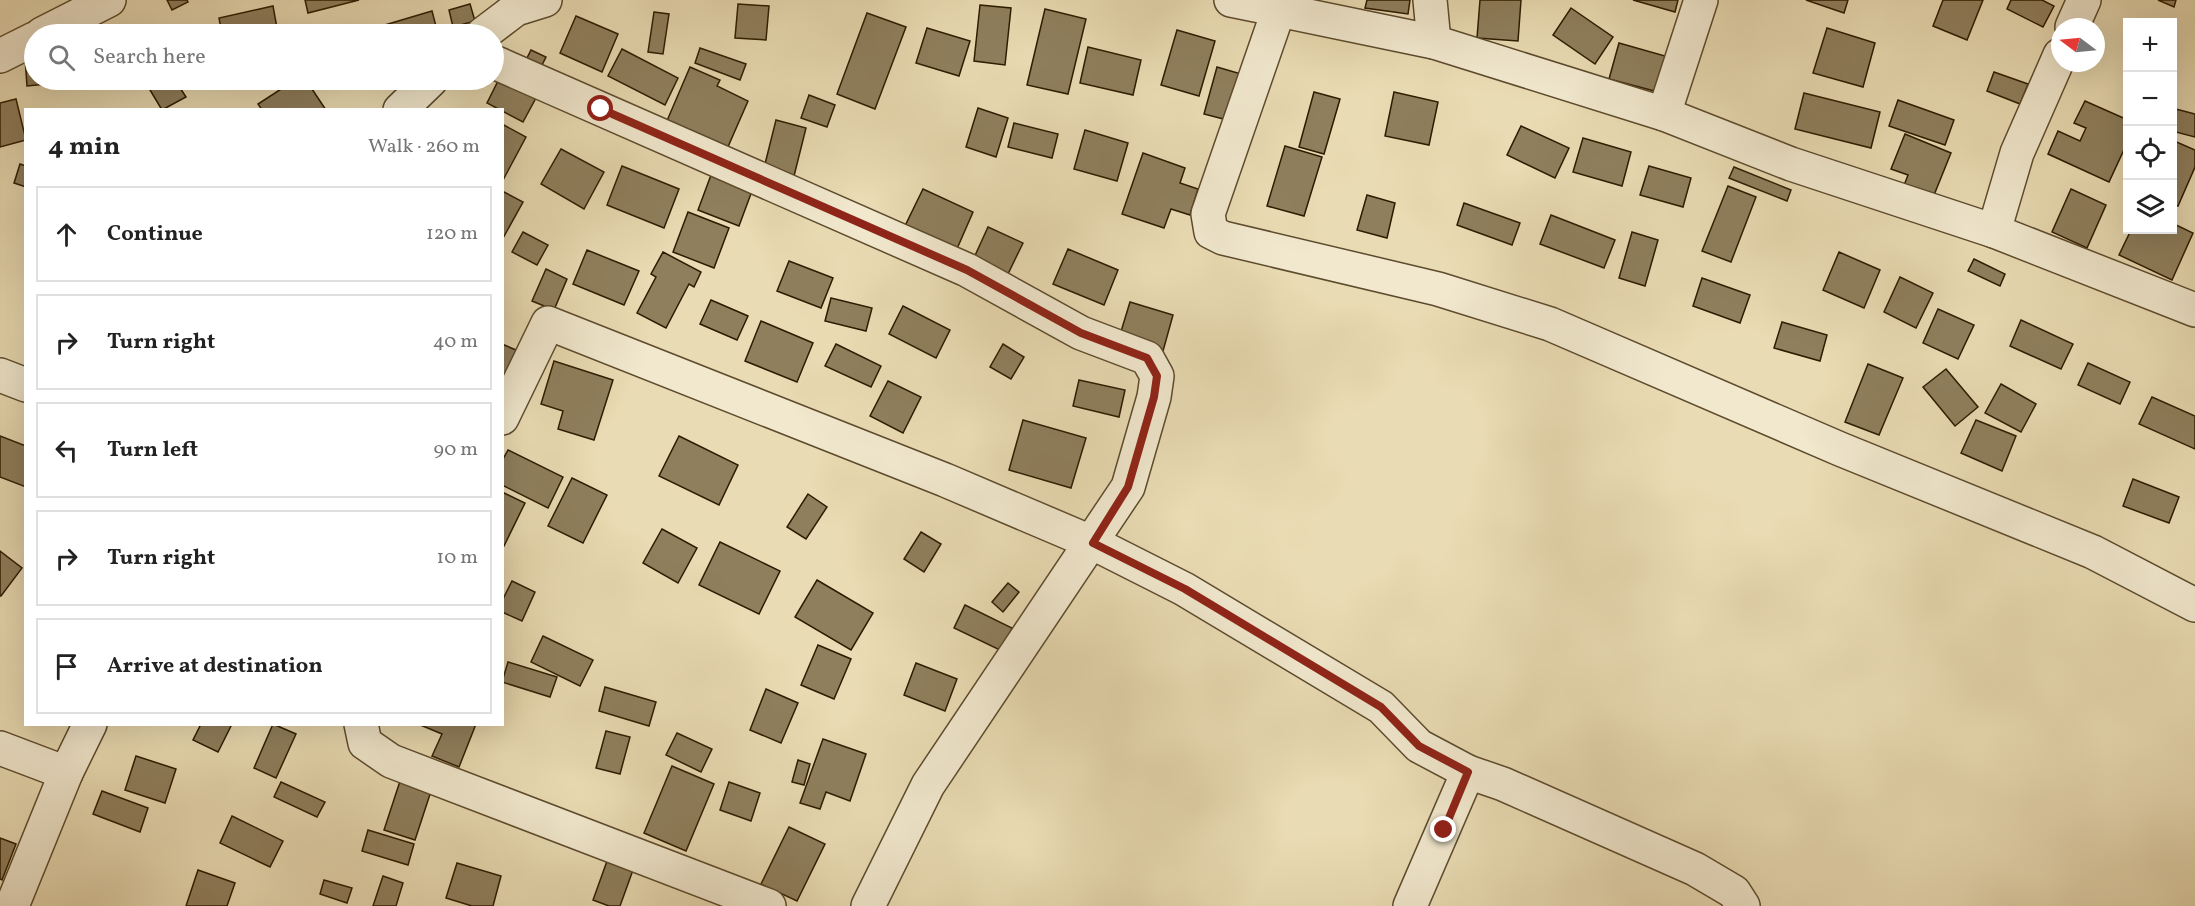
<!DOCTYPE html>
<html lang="en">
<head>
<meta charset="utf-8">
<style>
	body { margin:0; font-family:Vollkorn,serif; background:#f6f6f6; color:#222 }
	.controls { position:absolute; right:18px; top:18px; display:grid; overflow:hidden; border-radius:0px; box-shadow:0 6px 24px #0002 }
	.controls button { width:54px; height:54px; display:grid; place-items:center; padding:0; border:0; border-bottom:2px solid #e0e0e0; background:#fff; color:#222; font:30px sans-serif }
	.compass { position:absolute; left:2051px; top:18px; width:54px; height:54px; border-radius:50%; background:#fff; box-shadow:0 6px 24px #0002; rotate:286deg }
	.stop { position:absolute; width:18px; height:18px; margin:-14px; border:4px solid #8f2418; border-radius:50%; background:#fff }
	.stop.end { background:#8f2418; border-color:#fff; box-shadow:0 2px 6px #0008 }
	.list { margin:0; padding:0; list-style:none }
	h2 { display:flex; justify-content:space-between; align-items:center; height:78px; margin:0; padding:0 24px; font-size:26px }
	h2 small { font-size:20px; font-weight:400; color:#767676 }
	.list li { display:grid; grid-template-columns:39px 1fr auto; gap:18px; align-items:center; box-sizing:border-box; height:96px; margin:0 12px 12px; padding:0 12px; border:2px solid #e0e0e0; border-radius:0px }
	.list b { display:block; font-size:22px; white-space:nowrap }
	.list em { font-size:20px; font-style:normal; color:#767676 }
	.icon { flex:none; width:33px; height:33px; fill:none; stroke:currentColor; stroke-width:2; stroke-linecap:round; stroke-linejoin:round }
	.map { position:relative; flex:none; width:2195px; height:906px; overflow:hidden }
	.search { position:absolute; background:#fff; box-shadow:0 6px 24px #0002; left:24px; top:24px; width:480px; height:66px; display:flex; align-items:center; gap:15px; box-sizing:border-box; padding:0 21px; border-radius:33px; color:#767676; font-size:22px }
	.panel { position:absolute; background:#fff; box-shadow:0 6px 24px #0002; left:24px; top:108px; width:480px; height:618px; border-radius:0px }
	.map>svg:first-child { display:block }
	.building { fill:#8f7f5d; stroke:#2e1b00; stroke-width:1.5 }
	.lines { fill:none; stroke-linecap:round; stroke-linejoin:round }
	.minor-casing { stroke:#5d4b2d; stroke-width:36 }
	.minor { stroke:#f1e8ce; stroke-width:33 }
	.route { stroke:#8f2418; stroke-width:8 }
</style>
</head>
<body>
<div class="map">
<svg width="2195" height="906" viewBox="0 0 2195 906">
	<rect width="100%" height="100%" fill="#e9dbb3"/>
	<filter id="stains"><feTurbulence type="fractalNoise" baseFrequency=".00333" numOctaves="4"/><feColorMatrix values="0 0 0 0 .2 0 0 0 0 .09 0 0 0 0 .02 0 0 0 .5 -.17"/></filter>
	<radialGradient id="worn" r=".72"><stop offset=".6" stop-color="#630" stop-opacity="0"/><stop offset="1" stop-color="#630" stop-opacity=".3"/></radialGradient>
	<!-- building -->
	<g class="building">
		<polygon points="167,0 187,0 188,2 172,10"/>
		<polygon points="305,0 359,0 308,13"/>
		<polygon points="1367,0 1410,0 1408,14 1365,8"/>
		<polygon points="1480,0 1521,0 1518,41 1477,38"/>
		<polygon points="1633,0 1678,0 1675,12"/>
		<polygon points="1806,0 1848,0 1844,13"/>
		<polygon points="1943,0 1983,0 1967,40 1933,26"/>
		<polygon points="2011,0 2042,0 2054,6 2043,27 2007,9"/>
		<polygon points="2158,0 2176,0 2174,7"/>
		<polygon points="470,4 475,21 453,27 449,10"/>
		<polygon points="738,4 769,6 766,40 735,38"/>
		<polygon points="980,5 1011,8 1005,65 974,61"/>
		<polygon points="273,6 277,28 248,34 222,34 219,18"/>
		<polygon points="1571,8 1613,37 1595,64 1553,35"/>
		<polygon points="1045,9 1086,19 1068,94 1027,85"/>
		<polygon points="432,11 438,34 381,34 378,27"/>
		<polygon points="654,12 669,14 663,54 648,52"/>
		<polygon points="867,13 906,27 875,109 837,94"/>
		<polygon points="576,16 618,34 602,72 560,53"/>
		<polygon points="927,28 970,41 959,76 916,63"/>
		<polygon points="1827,28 1875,43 1863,87 1813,73"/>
		<polygon points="1177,30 1215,41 1199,96 1161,85"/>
		<polygon points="1619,43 1672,58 1662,93 1609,79"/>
		<polygon points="1088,47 1141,60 1133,95 1080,83"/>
		<polygon points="700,48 746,64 740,80 695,63"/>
		<polygon points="622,49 678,78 665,105 608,76"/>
		<polygon points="531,50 546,57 537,75 522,68"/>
		<polygon points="25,58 34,58 34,80 47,80 47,84 27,86"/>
		<polygon points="690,67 720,80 717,86 748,101 727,149 666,123"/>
		<polygon points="1217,67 1248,76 1235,122 1204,114"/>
		<polygon points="1994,72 2028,84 2020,104 1987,91"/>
		<polygon points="500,77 537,96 523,122 487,103"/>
		<polygon points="144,80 175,80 186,97 162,110"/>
		<polygon points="295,80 306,80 326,110 262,110 258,104"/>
		<polygon points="1314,92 1340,99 1324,154 1299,147"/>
		<polygon points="1394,92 1438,102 1429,145 1385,136"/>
		<polygon points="1804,93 1880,112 1871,148 1795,129"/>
		<polygon points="809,95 835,105 827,127 801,118"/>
		<polygon points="16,99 26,140 0,147 0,103"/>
		<polygon points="1898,100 1954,120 1945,145 1889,126"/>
		<polygon points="2085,101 2128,120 2128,141 2109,182 2048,154 2058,131 2080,141 2086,128 2074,123"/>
		<polygon points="978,108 1008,118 996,157 966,147"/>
		<polygon points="2172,108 2195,114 2195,137 2172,131"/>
		<polygon points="776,120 806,128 793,180 763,172"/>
		<polygon points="1014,123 1058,134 1052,158 1008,147"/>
		<polygon points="502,124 526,137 502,182"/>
		<polygon points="1521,126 1569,148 1555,178 1507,155"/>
		<polygon points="1085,130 1128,143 1117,181 1074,169"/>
		<polygon points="1905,134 1951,153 1932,200 1903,188 1908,175 1891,169"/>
		<polygon points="1583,138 1631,152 1622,186 1573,172"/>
		<polygon points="2172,140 2195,150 2195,167 2178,206 2172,204"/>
		<polygon points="1285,146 1322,157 1304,216 1267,206"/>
		<polygon points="561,149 604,172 584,209 541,184"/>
		<polygon points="1143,153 1185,168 1180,183 1198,189 1190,215 1171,209 1164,228 1122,214"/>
		<polygon points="20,164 26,166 26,187 14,183"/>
		<polygon points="622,166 679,189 664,228 607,205"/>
		<polygon points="1649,166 1691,178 1683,207 1640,195"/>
		<polygon points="1734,167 1791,190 1787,201 1729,178"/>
		<polygon points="711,175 752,191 739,226 698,210"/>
		<polygon points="1728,186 1756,197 1731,262 1702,251"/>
		<polygon points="923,189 973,212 956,251 904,228"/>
		<polygon points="2071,189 2106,205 2087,248 2052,232"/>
		<polygon points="502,191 523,202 502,240"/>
		<polygon points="1367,195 1395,203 1387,238 1357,230"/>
		<polygon points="1464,203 1520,223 1512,245 1457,225"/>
		<polygon points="688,212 729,228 714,268 673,252"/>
		<polygon points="1551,215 1615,240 1604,268 1540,244"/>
		<polygon points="2172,223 2193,233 2172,280 2119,255 2131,230 2172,230"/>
		<polygon points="988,227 1023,243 1007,276 973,260"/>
		<polygon points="523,232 548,245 537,265 512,252"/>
		<polygon points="1632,232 1658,240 1645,286 1619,278"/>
		<polygon points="1068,249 1118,270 1104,305 1053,284"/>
		<polygon points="587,250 639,271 624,305 573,284"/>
		<polygon points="663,252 701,272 694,287 689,284 666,328 637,313 656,277 651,274"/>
		<polygon points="1839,252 1880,270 1864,308 1823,290"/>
		<polygon points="1974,259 2005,274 2000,286 1968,271"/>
		<polygon points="789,261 833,278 821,308 777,291"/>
		<polygon points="546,269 567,279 554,310 532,301"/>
		<polygon points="1900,277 1933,293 1916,328 1884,312"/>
		<polygon points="1702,278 1750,295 1740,323 1693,306"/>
		<polygon points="831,298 872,308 866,331 825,321"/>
		<polygon points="711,300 748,316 737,340 700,324"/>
		<polygon points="1130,302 1173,315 1163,351 1119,338"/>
		<polygon points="903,306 950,330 936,358 889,334"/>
		<polygon points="1938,309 1974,325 1958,359 1923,343"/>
		<polygon points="2021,320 2073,344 2061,369 2010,346"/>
		<polygon points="761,321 813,343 797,382 745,361"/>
		<polygon points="1782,322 1827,335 1820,361 1774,348"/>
		<polygon points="502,344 523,353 512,377 502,373"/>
		<polygon points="836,344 881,366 871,387 825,366"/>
		<polygon points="1003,344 1024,357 1011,379 990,367"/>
		<polygon points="554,361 613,380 594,440 558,429 563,411 541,404"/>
		<polygon points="2088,363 2130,382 2120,404 2078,385"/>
		<polygon points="1868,364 1903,378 1879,435 1845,422"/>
		<polygon points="1946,369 1978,407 1955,426 1923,387"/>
		<polygon points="1079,380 1125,390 1119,417 1073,406"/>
		<polygon points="888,381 921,397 903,433 870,416"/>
		<polygon points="2001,384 2036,404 2021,432 1985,413"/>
		<polygon points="2152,397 2195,416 2195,449 2139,424"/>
		<polygon points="1023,420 1086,438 1071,488 1009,470"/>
		<polygon points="1976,420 2016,436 2002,471 1961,453"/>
		<polygon points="0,436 26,446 26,487 0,477"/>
		<polygon points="679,436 738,465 719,505 659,476"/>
		<polygon points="508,450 563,477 548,508 502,485 502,461"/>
		<polygon points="572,478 607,495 583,543 548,526"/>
		<polygon points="2133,479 2179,497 2169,523 2123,506"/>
		<polygon points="502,492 525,503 504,546 502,545"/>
		<polygon points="808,494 827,507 806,539 787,527"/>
		<polygon points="662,529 697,548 678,583 643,563"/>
		<polygon points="921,532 941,544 924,572 904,559"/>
		<polygon points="720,542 780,571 759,614 699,585"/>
		<polygon points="0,551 22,568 1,596 0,596"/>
		<polygon points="817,580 873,613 851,650 795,617"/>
		<polygon points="512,581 535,592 522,621 502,612 502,601"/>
		<polygon points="1008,583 1019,592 1003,612 992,602"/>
		<polygon points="965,605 1012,628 1002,651 954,628"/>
		<polygon points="543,636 593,660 580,686 531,662"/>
		<polygon points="818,645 851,659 834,699 801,685"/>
		<polygon points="508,662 557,677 550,697 502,682"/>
		<polygon points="916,663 957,679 945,711 904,695"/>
		<polygon points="605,687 656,702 649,726 599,711"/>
		<polygon points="766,689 798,703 781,743 750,730"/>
		<polygon points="201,724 232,724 218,752 193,740"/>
		<polygon points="273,724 296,734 276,778 254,768"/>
		<polygon points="418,724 476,724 459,767 432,756 442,734"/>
		<polygon points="606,731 630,737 620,774 596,768"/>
		<polygon points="677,733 712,749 701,772 666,755"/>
		<polygon points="823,739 866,754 850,801 826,792 820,809 800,803"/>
		<polygon points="136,756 176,769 165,803 125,790"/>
		<polygon points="798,760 810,764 804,785 792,782"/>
		<polygon points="672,766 714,784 686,851 644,833"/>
		<polygon points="403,772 434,782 415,840 384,830"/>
		<polygon points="281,782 325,802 317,817 274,797"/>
		<polygon points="729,782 760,793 751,821 720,810"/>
		<polygon points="102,791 148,808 140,832 93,814"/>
		<polygon points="232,816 283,841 270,867 220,843"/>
		<polygon points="789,827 825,844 797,901 761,884"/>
		<polygon points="368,830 414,844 408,865 362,851"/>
		<polygon points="0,838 16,844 2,880 0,879"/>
		<polygon points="611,850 637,859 620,906 609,906 593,900"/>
		<polygon points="457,863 501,876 493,906 472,906 446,898"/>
		<polygon points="198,870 235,883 227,906 186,906"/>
		<polygon points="383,876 403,883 396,906 373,906"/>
		<polygon points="324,880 352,888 347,903 320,894"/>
	</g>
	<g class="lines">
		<defs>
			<g id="minor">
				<polyline points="1231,0 1434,42 1664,114 1791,164 1994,231 2195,310"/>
				<polyline points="1430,0 1434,42"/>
				<polyline points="1279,9 1208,214 1211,232 1223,238 1438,289 1550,324 1840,449 2093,552 2195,605"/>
				<polyline points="2072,27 2084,0"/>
				<polyline points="42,34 109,0"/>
				<polyline points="483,34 516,9 545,0"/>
				<polyline points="0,56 34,39"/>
				<polyline points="494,62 967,270 1081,333 1147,358 1157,376 1154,397 1128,487 928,785 868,906"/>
				<polyline points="400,110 431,80"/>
				<polyline points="1664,114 1701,0"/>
				<polyline points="1994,231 2017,153 2060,55"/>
				<polyline points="0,375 26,385"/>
				<polyline points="502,418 548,323 945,480 1093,543 1184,589 1381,707 1419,746 1468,772 1410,906"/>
				<polyline points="361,724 365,743 391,761 769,906"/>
				<polyline points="0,748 66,773"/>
				<polyline points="1468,772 1503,784 1695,869 1734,892 1743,906"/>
				<polyline points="12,906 66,773 90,724"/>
			</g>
		</defs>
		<!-- minor casing -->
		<use href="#minor" class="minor-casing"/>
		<!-- minor -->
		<use href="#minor" class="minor"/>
	</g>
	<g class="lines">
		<!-- route -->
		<polyline class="route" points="601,109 967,270 1081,333 1147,358 1157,376 1154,397 1128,487 1093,543 1185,589 1381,707 1419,746 1468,772 1444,830"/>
	</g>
	<rect width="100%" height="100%" filter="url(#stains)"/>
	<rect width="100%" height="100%" fill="url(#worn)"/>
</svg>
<div class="controls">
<button>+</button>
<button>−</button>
<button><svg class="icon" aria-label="locate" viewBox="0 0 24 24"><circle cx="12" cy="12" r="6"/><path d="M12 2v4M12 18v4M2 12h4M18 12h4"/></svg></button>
<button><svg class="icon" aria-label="layers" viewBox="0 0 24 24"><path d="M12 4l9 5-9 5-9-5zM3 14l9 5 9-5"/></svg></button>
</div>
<svg class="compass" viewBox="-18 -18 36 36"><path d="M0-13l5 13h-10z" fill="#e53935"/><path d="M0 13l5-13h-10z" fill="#767676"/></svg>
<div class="stop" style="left:601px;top:109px"></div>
<div class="stop end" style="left:1444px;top:830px"></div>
<div class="search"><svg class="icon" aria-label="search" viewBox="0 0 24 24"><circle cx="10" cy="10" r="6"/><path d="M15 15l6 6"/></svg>Search here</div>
<section class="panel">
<h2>4 min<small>Walk · 260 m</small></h2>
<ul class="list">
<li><svg class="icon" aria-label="ahead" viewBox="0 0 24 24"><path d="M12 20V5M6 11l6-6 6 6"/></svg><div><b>Continue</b></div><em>120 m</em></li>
<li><svg class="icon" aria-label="right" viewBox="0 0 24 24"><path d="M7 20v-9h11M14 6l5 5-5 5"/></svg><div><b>Turn right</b></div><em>40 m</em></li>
<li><svg class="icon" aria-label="left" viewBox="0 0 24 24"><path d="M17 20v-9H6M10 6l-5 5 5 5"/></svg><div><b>Turn left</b></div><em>90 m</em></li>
<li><svg class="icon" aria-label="right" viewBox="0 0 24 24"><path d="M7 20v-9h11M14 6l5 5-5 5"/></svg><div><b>Turn right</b></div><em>10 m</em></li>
<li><svg class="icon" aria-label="arrive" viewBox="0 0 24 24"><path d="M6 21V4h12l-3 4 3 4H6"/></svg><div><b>Arrive at destination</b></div></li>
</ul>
</section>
</div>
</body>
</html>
